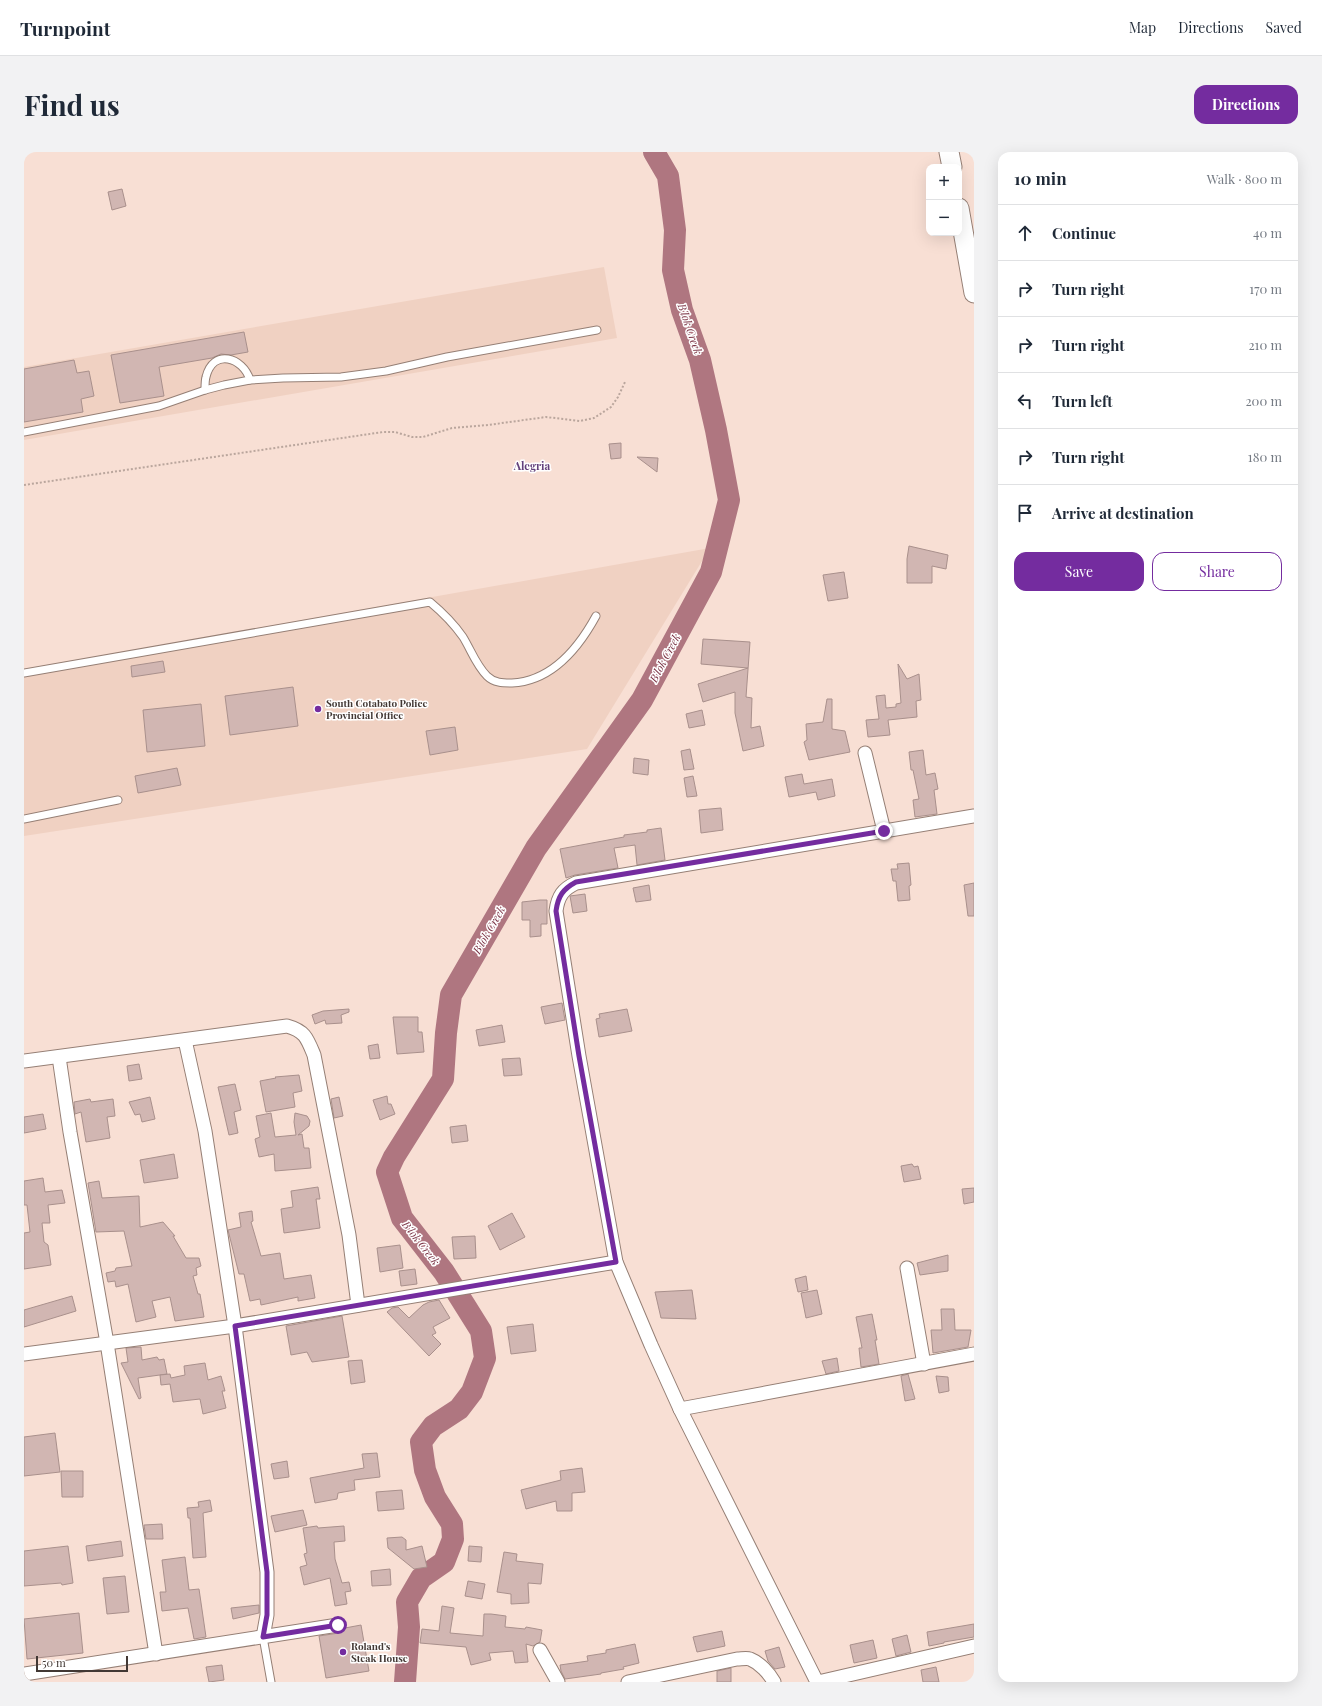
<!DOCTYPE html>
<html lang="en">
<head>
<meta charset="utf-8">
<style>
	body { margin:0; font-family:"Playfair Display",serif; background:#f2f2f3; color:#1f2937 }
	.controls { position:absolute; right:12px; top:12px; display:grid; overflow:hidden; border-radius:8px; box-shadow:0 4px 16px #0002 }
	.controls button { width:36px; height:36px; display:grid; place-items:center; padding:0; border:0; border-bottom:1px solid #e0e1e3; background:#fff; color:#1f2937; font:20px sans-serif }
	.scale { position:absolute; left:12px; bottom:10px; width:92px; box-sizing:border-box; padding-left:4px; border:2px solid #423834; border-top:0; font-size:11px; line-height:14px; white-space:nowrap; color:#423834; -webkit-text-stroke:3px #fff; paint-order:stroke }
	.stop { position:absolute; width:12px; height:12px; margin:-9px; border:3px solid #742c9f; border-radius:50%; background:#fff }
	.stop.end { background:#742c9f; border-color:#fff; box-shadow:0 1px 4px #0008 }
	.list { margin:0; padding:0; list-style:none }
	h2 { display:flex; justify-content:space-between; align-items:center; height:52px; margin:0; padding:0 16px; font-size:17px }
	h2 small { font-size:13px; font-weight:400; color:#747a83 }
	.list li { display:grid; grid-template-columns:26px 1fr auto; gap:12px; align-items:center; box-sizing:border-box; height:56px; padding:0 16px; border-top:1px solid #e0e1e3 }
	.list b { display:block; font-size:15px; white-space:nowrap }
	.list em { font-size:13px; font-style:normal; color:#747a83 }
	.actions { display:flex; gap:8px; padding:12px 16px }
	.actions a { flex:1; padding:9px 0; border:1px solid #742c9f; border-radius:12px; text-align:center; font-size:14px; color:#742c9f }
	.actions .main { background:#742c9f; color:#fff }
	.icon { flex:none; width:22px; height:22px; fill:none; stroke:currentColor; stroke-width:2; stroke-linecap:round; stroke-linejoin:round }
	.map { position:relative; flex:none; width:950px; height:1530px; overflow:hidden; border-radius:12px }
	header { display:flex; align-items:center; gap:24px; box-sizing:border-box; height:56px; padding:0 20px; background:#fff; border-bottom:1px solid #e0e1e3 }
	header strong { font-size:19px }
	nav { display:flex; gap:22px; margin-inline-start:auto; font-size:14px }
	.intro { display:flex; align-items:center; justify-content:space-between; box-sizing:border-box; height:96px; padding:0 24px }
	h1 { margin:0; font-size:28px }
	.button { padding:10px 18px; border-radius:12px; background:#742c9f; color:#fff; font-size:14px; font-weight:700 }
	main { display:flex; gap:24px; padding:0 24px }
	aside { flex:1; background:#fff; border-radius:12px; box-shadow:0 4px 16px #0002 }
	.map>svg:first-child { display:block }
	.built { fill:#f0d1c2 }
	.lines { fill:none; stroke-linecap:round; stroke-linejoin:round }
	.river { stroke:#af7680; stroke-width:22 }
	.building { fill:#d1b6b2; stroke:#a9908c }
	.lane-casing { stroke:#957f75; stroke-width:9 }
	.street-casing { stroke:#957f75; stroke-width:15 }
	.secondary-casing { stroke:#957f75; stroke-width:21 }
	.path { stroke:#baa69d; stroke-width:2; stroke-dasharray:2 2; stroke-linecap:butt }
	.lane { stroke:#fff; stroke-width:7 }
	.street { stroke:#fff; stroke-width:13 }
	.secondary { stroke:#fff; stroke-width:19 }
	.route { stroke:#742c9f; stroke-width:5 }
	.poi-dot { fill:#742c9f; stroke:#fff; stroke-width:1.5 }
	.labels { text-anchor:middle; stroke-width:3; stroke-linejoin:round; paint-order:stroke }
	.poi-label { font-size:10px; font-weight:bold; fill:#423834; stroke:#fff; text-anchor:start }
	.water-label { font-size:11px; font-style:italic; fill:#793042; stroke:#fff }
	.neighbourhood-label { font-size:11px; font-weight:bold; fill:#63417b; stroke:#fff }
</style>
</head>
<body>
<header>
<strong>Turnpoint</strong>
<nav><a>Map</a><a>Directions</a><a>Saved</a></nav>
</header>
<div class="intro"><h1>Find us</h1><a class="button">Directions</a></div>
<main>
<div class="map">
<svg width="950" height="1530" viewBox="0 0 950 1530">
	<rect width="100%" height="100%" fill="#f8dfd4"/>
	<!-- built -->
	<g class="built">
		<polygon points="580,115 593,186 0,288 0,215"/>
		<polygon points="686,396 563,597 0,684 0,517"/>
	</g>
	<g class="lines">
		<!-- river -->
		<polyline class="river" points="381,1530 385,1475 383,1450 397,1426 420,1410 429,1387 428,1372 411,1345 401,1318 397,1290 409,1274 435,1257 448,1240 461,1206 457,1179 420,1120 378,1066 363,1020 370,1005 419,927 422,881 427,843 512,696 618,548 687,420 705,348 692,278 676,208 658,158 649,118 651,78 644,24 630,0"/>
	</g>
	<!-- building -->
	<g class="building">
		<polygon points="98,37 102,54 88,58 84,40"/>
		<polygon points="220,180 224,200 207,203 197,202 188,206 135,215 140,244 96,251 87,203"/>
		<polygon points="50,208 53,221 65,219 70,244 57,247 59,260 0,270 0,217"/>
		<polygon points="597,291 597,306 587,307 585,292"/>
		<polygon points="613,305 634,306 633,320"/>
		<polygon points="885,394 924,403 922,417 908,414 908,431 883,431 883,407"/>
		<polygon points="820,420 824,446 804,449 799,423"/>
		<polygon points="679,487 726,490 722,545 728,546 727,576 736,574 740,594 719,599 711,561 711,540 679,550 674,532 724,516 677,512"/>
		<polygon points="139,509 141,520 108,525 107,514"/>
		<polygon points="874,512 883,527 895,522 897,548 892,549 893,565 864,568 866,583 844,585 842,568 855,567 852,544 861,543 862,556 872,555 872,552 877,551"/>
		<polygon points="269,535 274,574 206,583 201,544"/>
		<polygon points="803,547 808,547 808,577 821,579 826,600 785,608 780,590 783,588 782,572 799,570"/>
		<polygon points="177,552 181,594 123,600 119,558"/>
		<polygon points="678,558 681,573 665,576 662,562"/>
		<polygon points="431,575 434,598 406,603 402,579"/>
		<polygon points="666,597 670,617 660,618 657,599"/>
		<polygon points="899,598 902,623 911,621 914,637 910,638 913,662 891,665 889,648 895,647 889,618 887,618 885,600"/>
		<polygon points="610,606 625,608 624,623 609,621"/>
		<polygon points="153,616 157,633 114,641 111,624"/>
		<polygon points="778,622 780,632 808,627 811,644 794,648 792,640 765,645 761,625"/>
		<polygon points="669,624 673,644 663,645 660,626"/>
		<polygon points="697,656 699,678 677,681 675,658"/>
		<polygon points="637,676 641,708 613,713 611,693 590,696 594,716 551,723 542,726 536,697 600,685 600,683 623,680 623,678"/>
		<polygon points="885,711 887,733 885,734 886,748 874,749 872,729 869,729 867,717 874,717 873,712"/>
		<polygon points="950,731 950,764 944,764 940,733"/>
		<polygon points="625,733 627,748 612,750 609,736"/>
		<polygon points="561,742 563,759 549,761 546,744"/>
		<polygon points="516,748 523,748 523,772 517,772 517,784 506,785 506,768 498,768 498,750"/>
		<polygon points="538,851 541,868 521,872 517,855"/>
		<polygon points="325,857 325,860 317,863 318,871 302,872 301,868 291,872 288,863 299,859"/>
		<polygon points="603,857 608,879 575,885 572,867 576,866 575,862"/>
		<polygon points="369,865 394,865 394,880 398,880 400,900 373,902"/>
		<polygon points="478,873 481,890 455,894 452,878"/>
		<polygon points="354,892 356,906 346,907 344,894"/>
		<polygon points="496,906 498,923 480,924 478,907"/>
		<polygon points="115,912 118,927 105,929 103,914"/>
		<polygon points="275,923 278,939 269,941 271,955 242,960 236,929 252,926 251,925"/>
		<polygon points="211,932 217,958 210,960 214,981 205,983 194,935"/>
		<polygon points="363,944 364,952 367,952 371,962 356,968 349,948"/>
		<polygon points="126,945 131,967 118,970 116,962 111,963 105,950"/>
		<polygon points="315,945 319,964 310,966 307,947"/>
		<polygon points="66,947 67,950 89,947 91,964 83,965 86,986 62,990 57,960 51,962 50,950"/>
		<polygon points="247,961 251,985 272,983 270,970 271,961 283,964 286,969 285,974 274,983 278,982 280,996 285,996 287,1016 251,1019 250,1002 235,1005 231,987 236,985 232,964"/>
		<polygon points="19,962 22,977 0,981 0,965"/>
		<polygon points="442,973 444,989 428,991 426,975"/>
		<polygon points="150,1002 154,1026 120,1031 116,1008"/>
		<polygon points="888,1012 890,1015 894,1014 897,1027 880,1030 877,1014"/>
		<polygon points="19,1026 21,1040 38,1038 41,1051 24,1053 26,1071 18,1071 20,1090 24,1093 27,1113 0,1117 0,1081 6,1080 3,1053 0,1053 0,1029"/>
		<polygon points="75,1029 78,1046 115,1044 116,1075 139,1070 151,1084 149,1084 162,1106 175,1106 177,1114 172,1116 173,1123 169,1124 174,1142 176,1142 180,1165 151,1169 146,1145 128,1149 132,1165 112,1170 104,1132 92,1135 91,1129 84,1130 82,1121 91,1119 92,1116 108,1114 100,1079 72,1080 64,1031"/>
		<polygon points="294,1035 296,1047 292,1047 296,1076 260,1081 257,1057 269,1055 267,1039"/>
		<polygon points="950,1036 950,1050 940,1052 938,1037"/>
		<polygon points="228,1059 229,1069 227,1070 237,1104 256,1101 260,1127 287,1123 291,1146 274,1149 274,1145 237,1153 236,1147 226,1149 220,1122 215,1122 204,1078 217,1075 215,1061"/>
		<polygon points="488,1061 501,1085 476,1098 464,1074"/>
		<polygon points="451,1084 452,1106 430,1107 428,1085"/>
		<polygon points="376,1093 379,1116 356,1120 353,1096"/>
		<polygon points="924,1103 924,1119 896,1123 893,1111"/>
		<polygon points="391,1117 393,1132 377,1134 375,1119"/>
		<polygon points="782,1124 784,1138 774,1140 771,1127"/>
		<polygon points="668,1138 672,1167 637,1166 631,1140"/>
		<polygon points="793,1138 798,1162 782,1166 777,1141"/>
		<polygon points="48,1144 52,1159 0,1175 0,1158"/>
		<polygon points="415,1148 426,1166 409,1175 412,1181 408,1183 417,1192 405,1204 363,1160 368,1156 374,1155 385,1166 399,1153 405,1150"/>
		<polygon points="917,1157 930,1157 931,1178 947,1178 944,1195 909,1201 907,1178 918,1178"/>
		<polygon points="848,1162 853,1188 851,1188 855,1212 837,1215 835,1196 838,1196 832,1165"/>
		<polygon points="318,1164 325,1205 288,1210 283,1200 267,1203 262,1174"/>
		<polygon points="509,1172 512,1199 487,1202 483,1175"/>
		<polygon points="117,1195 118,1208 133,1205 135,1208 140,1207 143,1222 114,1226 117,1246 115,1247 97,1211 104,1210 102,1196"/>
		<polygon points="813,1206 815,1219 802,1222 798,1209"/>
		<polygon points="338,1208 341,1230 327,1232 324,1209"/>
		<polygon points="181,1211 184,1228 197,1224 201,1239 198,1239 202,1256 179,1262 176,1247 149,1250 146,1232 137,1233 136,1223 146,1222 147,1226 161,1223 160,1214"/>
		<polygon points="884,1222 891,1247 881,1249 877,1224"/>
		<polygon points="912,1224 924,1225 925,1239 915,1241"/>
		<polygon points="31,1281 36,1320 0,1324 0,1285"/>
		<polygon points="353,1301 356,1325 330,1328 331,1338 314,1341 313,1347 291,1351 286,1326 340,1316 338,1302"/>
		<polygon points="263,1309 265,1325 250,1327 247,1312"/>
		<polygon points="558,1316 561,1340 548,1341 548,1359 533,1359 532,1349 502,1357 497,1338 537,1328 536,1319"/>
		<polygon points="37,1319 59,1319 59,1345 38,1345"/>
		<polygon points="378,1338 380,1357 354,1359 352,1340"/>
		<polygon points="186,1348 188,1359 179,1361 182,1405 169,1406 166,1366 164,1366 163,1356 175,1355 174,1350"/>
		<polygon points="279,1358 283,1373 251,1380 247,1364"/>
		<polygon points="138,1372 139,1387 122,1387 120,1373"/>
		<polygon points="293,1374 294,1376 320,1374 321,1389 310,1390 311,1407 318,1431 325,1430 327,1439 321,1440 323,1452 311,1454 306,1426 280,1433 276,1415 283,1413 280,1402 283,1401 279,1376"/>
		<polygon points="378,1385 382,1388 382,1398 398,1394 403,1415 390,1417 364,1396 363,1386"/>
		<polygon points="97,1389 99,1404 64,1409 62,1394"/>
		<polygon points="44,1394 49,1431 38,1433 37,1431 0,1434 0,1399"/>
		<polygon points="445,1394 458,1395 457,1410 444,1409"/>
		<polygon points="480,1400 493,1402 492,1409 519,1412 517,1432 504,1431 505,1451 487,1452 487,1442 473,1440"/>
		<polygon points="161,1405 165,1438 175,1437 182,1485 170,1487 164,1456 138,1459 136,1440 142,1440 138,1408"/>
		<polygon points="366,1417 367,1433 348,1434 347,1419"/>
		<polygon points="101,1424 105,1460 83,1462 79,1426"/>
		<polygon points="444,1429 461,1432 458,1447 441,1444"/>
		<polygon points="235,1453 235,1461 209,1467 207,1456"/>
		<polygon points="418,1454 430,1456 426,1481 459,1484 460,1462 467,1462 482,1464 481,1475 501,1477 502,1475 518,1478 516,1490 509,1494 502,1492 504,1510 491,1511 489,1499 465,1501 467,1508 447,1513 442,1495 396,1491 398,1477 415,1479"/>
		<polygon points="55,1461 59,1501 3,1507 0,1467"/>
		<polygon points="950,1472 950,1485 920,1490 920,1491 905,1494 903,1480"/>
		<polygon points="337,1473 345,1519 302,1526 295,1484 315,1481 321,1476"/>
		<polygon points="698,1479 701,1494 673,1500 669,1485"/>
		<polygon points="883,1483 887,1500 872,1504 868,1487"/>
		<polygon points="849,1488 853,1506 830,1511 826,1493"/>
		<polygon points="611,1492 615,1511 599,1515 600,1517 577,1521 577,1522 541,1527 537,1519 536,1513 564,1509 563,1504 582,1501 582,1498"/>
		<polygon points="755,1495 761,1515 751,1517 744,1509 741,1499"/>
		<polygon points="198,1513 200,1528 185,1530 182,1515"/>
		<polygon points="912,1515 915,1530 899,1530 897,1518"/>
		<polygon points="707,1516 707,1530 693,1530 693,1519"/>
	</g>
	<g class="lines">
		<defs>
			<g id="lane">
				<path d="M181 238C181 234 181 228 182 225 189 196 219 205 226 228"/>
				<polyline points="0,280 135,254 181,238 200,233 226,228 259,226 317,225 362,219 423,205 573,178"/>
				<path d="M0 521 406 450C418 460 430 472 439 485 447 498 452 513 463 524 470 531 479 531 488 531 528 529 554 497 572 464"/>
				<polyline points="0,667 94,648"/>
				<polyline points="239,1485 247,1530"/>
			</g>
			<g id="street">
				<polyline points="841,601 860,679"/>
				<polyline points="161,888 181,979 211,1174 243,1420 243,1463 239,1485"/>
				<polyline points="35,905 46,980 83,1191 132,1502"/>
				<path d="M0 909 263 874C281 879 283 886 290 903L325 1083 334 1153"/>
				<polyline points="883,1116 900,1212"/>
				<polyline points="0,1202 211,1174 592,1110"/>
				<polyline points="656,1257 950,1202"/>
				<polyline points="516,1498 534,1530"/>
				<polyline points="0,1522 314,1473"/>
				<path d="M604 1530 713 1507C717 1507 723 1506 726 1507 736 1511 745 1521 750 1530"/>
				<path d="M793 1530 656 1257 627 1193 592 1110 555 904 532 759C534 744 539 737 552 731L950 664"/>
				<polyline points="794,1530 950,1494"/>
			</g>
			<g id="secondary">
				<polyline points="925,0 928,15"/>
				<polyline points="935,56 950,141"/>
			</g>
		</defs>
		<!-- lane casing -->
		<use href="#lane" class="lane-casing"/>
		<!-- street casing -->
		<use href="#street" class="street-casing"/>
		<!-- secondary casing -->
		<use href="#secondary" class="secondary-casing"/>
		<!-- path -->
		<polyline class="path" points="0,333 359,280 371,280 388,285 399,285 428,276 464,273 522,265 556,269 570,266 587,255 594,245 601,230"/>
		<!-- lane -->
		<use href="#lane" class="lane"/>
		<!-- street -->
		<use href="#street" class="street"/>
		<!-- secondary -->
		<use href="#secondary" class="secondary"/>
	</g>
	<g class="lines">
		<!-- route -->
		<path class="route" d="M314 1473 239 1485 243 1463V1420L211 1174 592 1110 555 904 532 759C534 744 539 737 552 730L860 679"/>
	</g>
	<!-- markers -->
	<g class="poi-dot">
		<circle cx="294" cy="557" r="4"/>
		<circle cx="319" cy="1500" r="4"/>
	</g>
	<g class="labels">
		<!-- poi labels -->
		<g class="poi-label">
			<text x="302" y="555">South Cotabato Police<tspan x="302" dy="12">Provincial Office</tspan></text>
			<text x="327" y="1498">Roland's<tspan x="327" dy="12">Steak House</tspan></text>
		</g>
		<!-- water labels -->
		<g class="water-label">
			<text transform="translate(666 177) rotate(71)" y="4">B'lok Creek</text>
			<text transform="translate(641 506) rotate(-62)" y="4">B'lok Creek</text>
			<text transform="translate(465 778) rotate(-60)" y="4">B'lok Creek</text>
			<text transform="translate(397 1091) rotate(52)" y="4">B'lok Creek</text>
		</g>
		<!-- neighbourhood labels -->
		<g class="neighbourhood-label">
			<text x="508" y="318">Alegria</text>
		</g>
	</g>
</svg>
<div class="controls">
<button>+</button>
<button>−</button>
</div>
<div class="scale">50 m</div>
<div class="stop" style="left:314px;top:1473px"></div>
<div class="stop end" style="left:860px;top:679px"></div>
</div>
<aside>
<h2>10 min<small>Walk · 800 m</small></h2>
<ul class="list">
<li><svg class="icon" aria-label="ahead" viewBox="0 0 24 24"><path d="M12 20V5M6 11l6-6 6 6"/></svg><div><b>Continue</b></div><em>40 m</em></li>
<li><svg class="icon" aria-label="right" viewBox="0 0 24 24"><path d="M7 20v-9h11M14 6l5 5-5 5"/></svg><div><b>Turn right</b></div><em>170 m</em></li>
<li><svg class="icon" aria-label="right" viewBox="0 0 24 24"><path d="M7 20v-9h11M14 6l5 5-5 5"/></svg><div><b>Turn right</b></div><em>210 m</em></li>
<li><svg class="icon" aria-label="left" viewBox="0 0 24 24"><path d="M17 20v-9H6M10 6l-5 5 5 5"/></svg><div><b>Turn left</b></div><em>200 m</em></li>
<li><svg class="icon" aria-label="right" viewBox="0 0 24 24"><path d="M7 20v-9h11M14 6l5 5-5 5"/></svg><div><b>Turn right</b></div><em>180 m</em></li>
<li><svg class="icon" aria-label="arrive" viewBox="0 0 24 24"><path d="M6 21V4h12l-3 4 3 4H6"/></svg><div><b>Arrive at destination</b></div></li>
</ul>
<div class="actions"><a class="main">Save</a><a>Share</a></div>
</aside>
</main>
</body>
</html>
